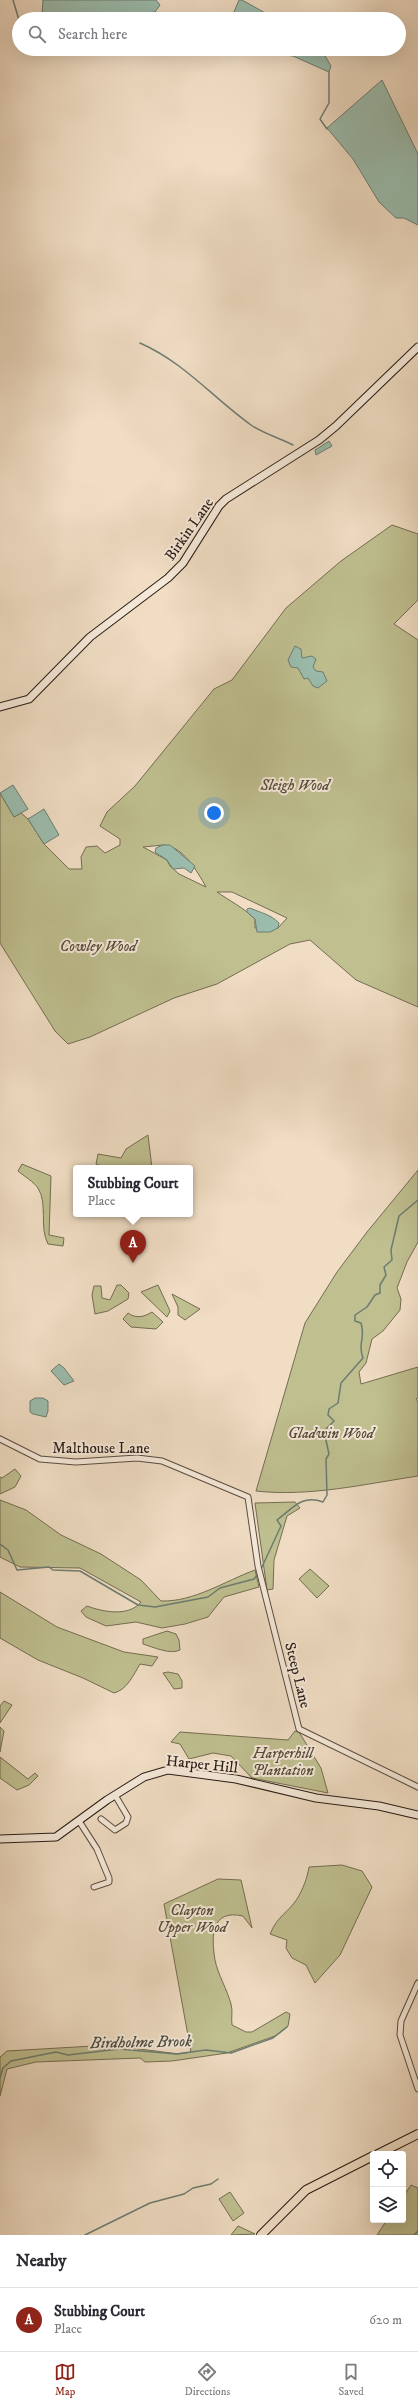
<!DOCTYPE html>
<html lang="en">
<head>
<meta charset="utf-8">
<style>
	body { margin:0; font-family:"IM FELL DW Pica",serif; background:#f7f7f7; color:#2b2b33 }
	.controls { position:absolute; right:12px; bottom:12px; display:grid; overflow:hidden; border-radius:4px; box-shadow:0 4px 16px #0002 }
	.controls button { width:36px; height:36px; display:grid; place-items:center; padding:0; border:0; border-bottom:1px solid #e1e1e2; background:#fff; color:#2b2b33; font:20px sans-serif }
	.you { position:absolute; left:214px; top:813px; width:14px; height:14px; margin:-10px; border:3px solid #fff; border-radius:50%; background:#1a73e8; box-shadow:0 0 0 6px #1a73e833 }
	.badge { display:grid; place-items:center; width:26px; height:26px; border-radius:50%; background:#8f2418; color:#fff; font-size:13px; font-weight:700 }
	.pin { position:absolute; translate:-50% -33px; filter:drop-shadow(0 1px 2px #0008) }
	.pin::after { content:''; position:absolute; top:21px; width:14px; height:12px; background:inherit; clip-path:polygon(0 0,100% 0,50% 100%) }
	.popup { position:absolute; left:73px; top:1165px; width:120px; height:52px; box-sizing:border-box; display:grid; place-content:center; border-radius:4px; background:#fff; filter:drop-shadow(0 1px 3px #0005); font-size:13px; white-space:nowrap; color:#7c7c81 }
	.popup b { font-size:15px; color:#2b2b33 }
	.popup::after { content:''; position:absolute; left:50%; top:100%; margin-left:-8px; border:8px solid transparent; border-top-color:#fff }
	.list { margin:0; padding:0; list-style:none }
	h2 { display:flex; justify-content:space-between; align-items:center; height:52px; margin:0; padding:0 16px; font-size:17px }
	h2 small { font-size:13px; font-weight:400; color:#7c7c81 }
	.list li { display:grid; grid-template-columns:26px 1fr auto; gap:12px; align-items:center; box-sizing:border-box; height:64px; padding:0 16px; border-top:1px solid #e1e1e2 }
	.list b { display:block; font-size:15px; white-space:nowrap }
	.list p { margin:0; font-size:13px; white-space:nowrap; color:#7c7c81 }
	.list em { font-size:13px; font-style:normal; color:#7c7c81 }
	.icon { flex:none; width:22px; height:22px; fill:none; stroke:currentColor; stroke-width:2; stroke-linecap:round; stroke-linejoin:round }
	.map { position:relative; flex:none; width:418px; height:2235px; overflow:hidden }
	.search { position:absolute; background:#fff; box-shadow:0 4px 16px #0002; left:12px; right:12px; top:12px; height:44px; display:flex; align-items:center; gap:10px; box-sizing:border-box; padding:0 14px; border-radius:22px; color:#7c7c81; font-size:15px }
	.sheet { height:116px; background:#fff }
	nav { display:flex; justify-content:space-around; align-items:center; box-sizing:border-box; height:56px; border-top:1px solid #e1e1e2; background:#fff; font-size:11px; color:#7c7c81 }
	nav a { display:grid; justify-items:center; gap:2px }
	nav .on { color:#8f2418 }
	.map>svg:first-child { display:block }
	.green { fill:#bfbf90; stroke:#746d52; fill-rule:evenodd }
	.water { fill:#9bbdae; stroke:#6d7c71 }
	.lines { fill:none; stroke-linecap:round; stroke-linejoin:round }
	.stream { stroke:#6d7c71; stroke-width:1.5 }
	.street-casing { stroke:#5a4c41; stroke-width:7 }
	.secondary-casing { stroke:#281b15; stroke-width:9 }
	.primary-casing { stroke:#281b15; stroke-width:10 }
	.street { stroke:#f5e9d9; stroke-width:5 }
	.secondary { stroke:#f5e9d9; stroke-width:7 }
	.primary { stroke:#f0ddc4; stroke-width:8 }
	.labels { text-anchor:middle; stroke-width:4; stroke-linejoin:round; paint-order:stroke }
	.street-label { font-size:15px; fill:#281b15; stroke:#f5e9d9 }
	.park-label { font-size:15px; font-style:italic; fill:#554c3a; stroke:#f5e9d9 }
	.water-label { font-size:16px; font-style:italic; fill:#4a4c43; stroke:#f5e9d9 }
</style>
</head>
<body>
<div class="map">
<svg width="418" height="2235" viewBox="0 0 418 2235">
	<rect width="100%" height="100%" fill="#f0ddc4"/>
	<filter id="stains"><feTurbulence type="fractalNoise" baseFrequency=".005" numOctaves="4"/><feColorMatrix values="0 0 0 0 .2 0 0 0 0 .09 0 0 0 0 .02 0 0 0 .5 -.17"/></filter>
	<radialGradient id="worn" r=".72"><stop offset=".6" stop-color="#630" stop-opacity="0"/><stop offset="1" stop-color="#630" stop-opacity=".3"/></radialGradient>
	<!-- green -->
	<g class="green">
		<path d="M392 525 418 534V600L394 624 418 640V1007L356 980 310 940 290 944 217 984 174 998 90 1037 68 1044 55 1031 0 943V793L14 817 21 813 28 819 44 844 69 869H82L81 857 86 847 97 846 105 853 120 845V839L100 826 107 812 135 786 214 689 232 680 286 608 341 561ZM163 845C183 846 197 871 206 887L179 874 170 866 167 860 143 847ZM217 892H232L287 918 278 928H255V919C244 908 230 901 217 892Z"/>
		<polygon points="148,1135 152,1168 106,1168 96,1164 98,1154 121,1158 126,1149"/>
		<path d="M22 1164 51 1176 49 1235 64 1238 63 1246 48 1244C39 1227 48 1204 38 1188 34 1182 24 1176 18 1171Z"/>
		<path d="M418 1170V1242L407 1262 397 1288 401 1299 400 1310 383 1331 372 1339 366 1363 359 1372 361 1384 418 1367V1398L416 1399 418 1402V1476C365 1484 310 1497 256 1491L305 1323 337 1272 367 1232Z"/>
		<polygon points="117,1285 121,1285 129,1293 128,1299 108,1311 95,1314 92,1295 94,1286 101,1286 102,1298 110,1300"/>
		<polygon points="158,1285 170,1311 167,1317 141,1292"/>
		<polygon points="172,1294 200,1309 185,1320 178,1315 178,1307"/>
		<path d="M152 1312 163 1322 156 1329 131 1327 123 1319 128 1313C136 1319 144 1317 152 1312Z"/>
		<polygon points="15,1469 21,1476 15,1487 0,1494 0,1477 2,1478"/>
		<path d="M0 1500 26 1510 61 1535 101 1554 141 1580 161 1601C194 1602 225 1581 255 1570L259 1587 224 1597 208 1617 185 1624 162 1628 136 1622 106 1626 86 1617 81 1611 87 1606C103 1612 129 1617 141 1602L80 1568 20 1567 0 1557Z"/>
		<polygon points="295,1502 300,1508 287,1516 274,1560 273,1589 267,1590 255,1503"/>
		<polygon points="310,1569 329,1586 317,1598 299,1579"/>
		<path d="M0 1592 57 1627 124 1652 158 1657 152 1666 140 1664C134 1674 127 1690 114 1693L83 1678 38 1660 0 1638Z"/>
		<path d="M167 1631 176 1634 179 1640 180 1650C170 1655 153 1647 143 1644V1639Z"/>
		<polygon points="168,1672 178,1674 182,1681 182,1688 174,1689 163,1673"/>
		<polygon points="4,1701 12,1705 0,1723 0,1706"/>
		<polygon points="0,1727 4,1731 0,1752"/>
		<polygon points="295,1731 299,1732 321,1768 328,1793 252,1778 231,1756 213,1753 189,1759 180,1744 171,1742 180,1732 288,1740"/>
		<polygon points="0,1757 28,1779 35,1773 38,1776 29,1785 17,1790 0,1778"/>
		<path d="M342 1865 362 1871 372 1887 340 1955 315 1983 306 1965 292 1958 286 1948 287 1940 270 1934C278 1915 287 1914 297 1899 303 1889 307 1879 309 1867Z"/>
		<path d="M218 1879 241 1880 252 1928 243 1916C211 1909 211 1936 215 1960 218 1975 227 1989 231 2004 233 2011 231 2018 232 2025L246 2032H252L286 2012 290 2014 288 2026 275 2036 227 2053 172 2061 145 2062 140 2058 36 2062 7 2069 0 2096V2057L7 2051 93 2046 103 2050 124 2047 179 2054 191 2052 164 1904Z"/>
		<polygon points="411,2185 418,2188 418,2235 377,2235 387,2220 403,2220 403,2197"/>
		<polygon points="230,2192 244,2213 233,2221 219,2199"/>
		<polygon points="238,2226 255,2234 231,2235"/>
	</g>
	<!-- water -->
	<g class="water">
		<polygon points="43,0 156,0 160,5 155,12 89,18 42,14"/>
		<polygon points="239,0 242,0 276,19 231,19"/>
		<polygon points="233,49 321,49 331,66 329,72 293,56"/>
		<polygon points="382,80 418,154 418,225 404,218 396,218 379,202 353,159 327,128"/>
		<polygon points="329,441 332,446 316,455 315,450"/>
		<polygon points="295,646 301,649 302,658 312,656 316,659 313,667 316,671 323,672 327,681 318,688 313,686 308,678 304,679 298,668 291,667 288,660"/>
		<polygon points="13,785 28,809 14,817 0,793"/>
		<polygon points="44,809 59,835 44,844 28,819"/>
		<polygon points="163,845 170,845 195,866 191,873 184,868 173,869 167,860 155,852 156,848"/>
		<path d="M250 908C261 913 270 914 279 923L278 928 270 932H257L255 919 247 912V909Z"/>
		<polygon points="59,1364 64,1368 74,1381 64,1385 51,1371"/>
		<polygon points="35,1398 43,1398 48,1401 48,1411 46,1417 33,1414 30,1412 30,1401"/>
	</g>
	<g class="lines">
		<!-- stream -->
		<g class="stream">
			<polyline points="13,0 19,20"/>
			<polyline points="211,49 217,49"/>
			<polyline points="327,129 320,119 329,103 329,72"/>
			<path d="M140 343C185 363 212 397 251 425 264 434 280 438 293 445"/>
			<polyline points="0,1544 8,1550 17,1570 49,1567 53,1570 80,1571 138,1605 155,1607 208,1597 220,1588 254,1579 258,1574"/>
			<path d="M261 1569 281 1526 277 1520C293 1508 302 1494 323 1502L327 1495 326 1459 329 1454 324 1431 334 1421 328 1415 329 1409 338 1403 341 1383 363 1358C357 1342 366 1340 361 1323L355 1321V1315L367 1307 375 1295 380 1293V1285L386 1275 384 1267 392 1260 391 1250 399 1216 418 1200"/>
			<polyline points="0,2078 3,2068 11,2061 56,2052 68,2055 119,2049 176,2054 206,2050 231,2053 273,2038 287,2027"/>
			<polyline points="85,2235 150,2203 184,2194 193,2188 211,2184 218,2179"/>
			<polyline points="414,2235 418,2231"/>
		</g>
		<defs>
			<g id="street">
				<polyline points="0,1439 40,1459 76,1462 137,1458 162,1461 248,1497 258,1566 299,1729 418,1787"/>
				<polyline points="101,1819 115,1830 126,1823 128,1817 115,1795"/>
				<polyline points="79,1821 97,1849 109,1878 109,1882 94,1887"/>
				<polyline points="418,1983 401,2021 400,2035 418,2089"/>
			</g>
			<g id="secondary">
				<polyline points="0,707 29,699 90,637 168,578 183,563 219,506 226,499 319,440 336,426 418,347"/>
				<polyline points="0,1839 56,1837 107,1800 144,1777 168,1770 236,1779 316,1798 379,1806 418,1815"/>
			</g>
			<g id="primary">
				<polyline points="378,2154 418,2134"/>
				<polyline points="261,2235 306,2190 373,2156"/>
			</g>
		</defs>
		<!-- street casing -->
		<use href="#street" class="street-casing"/>
		<!-- secondary casing -->
		<use href="#secondary" class="secondary-casing"/>
		<!-- primary casing -->
		<use href="#primary" class="primary-casing"/>
		<!-- street -->
		<use href="#street" class="street"/>
		<!-- secondary -->
		<use href="#secondary" class="secondary"/>
		<!-- primary -->
		<use href="#primary" class="primary"/>
	</g>
	<g class="labels">
		<!-- street labels -->
		<g class="street-label">
			<text transform="translate(189 529) rotate(-55)" y="5">Birkin Lane</text>
			<text x="101" y="1453">Malthouse Lane</text>
			<text transform="translate(298 1675) rotate(76)" y="5">Steep Lane</text>
			<text transform="translate(202 1764) rotate(6)" y="5">Harper Hill</text>
		</g>
		<!-- park labels -->
		<g class="park-label">
			<text x="295" y="790">Sleigh Wood</text>
			<text x="98" y="951">Cowley Wood</text>
			<text x="331" y="1438">Gladwin Wood</text>
			<text x="283" y="1758">Harperhill<tspan x="283" dy="17">Plantation</tspan></text>
			<text x="192" y="1915">Clayton<tspan x="192" dy="17">Upper Wood</tspan></text>
		</g>
		<!-- water labels -->
		<g class="water-label">
			<text transform="translate(141 2041) rotate(-1)" y="6">Birdholme Brook</text>
		</g>
	</g>
	<rect width="100%" height="100%" filter="url(#stains)"/>
	<rect width="100%" height="100%" fill="url(#worn)"/>
</svg>
<div class="controls">
<button><svg class="icon" aria-label="locate" viewBox="0 0 24 24"><circle cx="12" cy="12" r="6"/><path d="M12 2v4M12 18v4M2 12h4M18 12h4"/></svg></button>
<button><svg class="icon" aria-label="layers" viewBox="0 0 24 24"><path d="M12 4l9 5-9 5-9-5zM3 14l9 5 9-5"/></svg></button>
</div>
<div class="you"></div>
<div class="pin badge" style="left:133px;top:1263px">A</div>
<div class="popup"><b>Stubbing Court</b>Place</div>
<div class="search"><svg class="icon" aria-label="search" viewBox="0 0 24 24"><circle cx="10" cy="10" r="6"/><path d="M15 15l6 6"/></svg>Search here</div>
</div>
<section class="sheet">
<h2>Nearby<small></small></h2>
<ul class="list">
<li><span class="badge">A</span><div><b>Stubbing Court</b><p>Place</p></div><em>620 m</em></li>
</ul>
</section>
<nav>
<a class="on"><svg class="icon" aria-label="map" viewBox="0 0 24 24"><path d="M3 6l6-2 6 2 6-2v14l-6 2-6-2-6 2zM9 4v14M15 6v14"/></svg>Map</a>
<a><svg class="icon" aria-label="directions" viewBox="0 0 24 24"><path d="M12 3l9 9-9 9-9-9zM9 14v-3h6M13 9l2 2-2 2"/></svg>Directions</a>
<a><svg class="icon" aria-label="saved" viewBox="0 0 24 24"><path d="M7 4h10v16l-5-4-5 4z"/></svg>Saved</a>
</nav>
</body>
</html>
